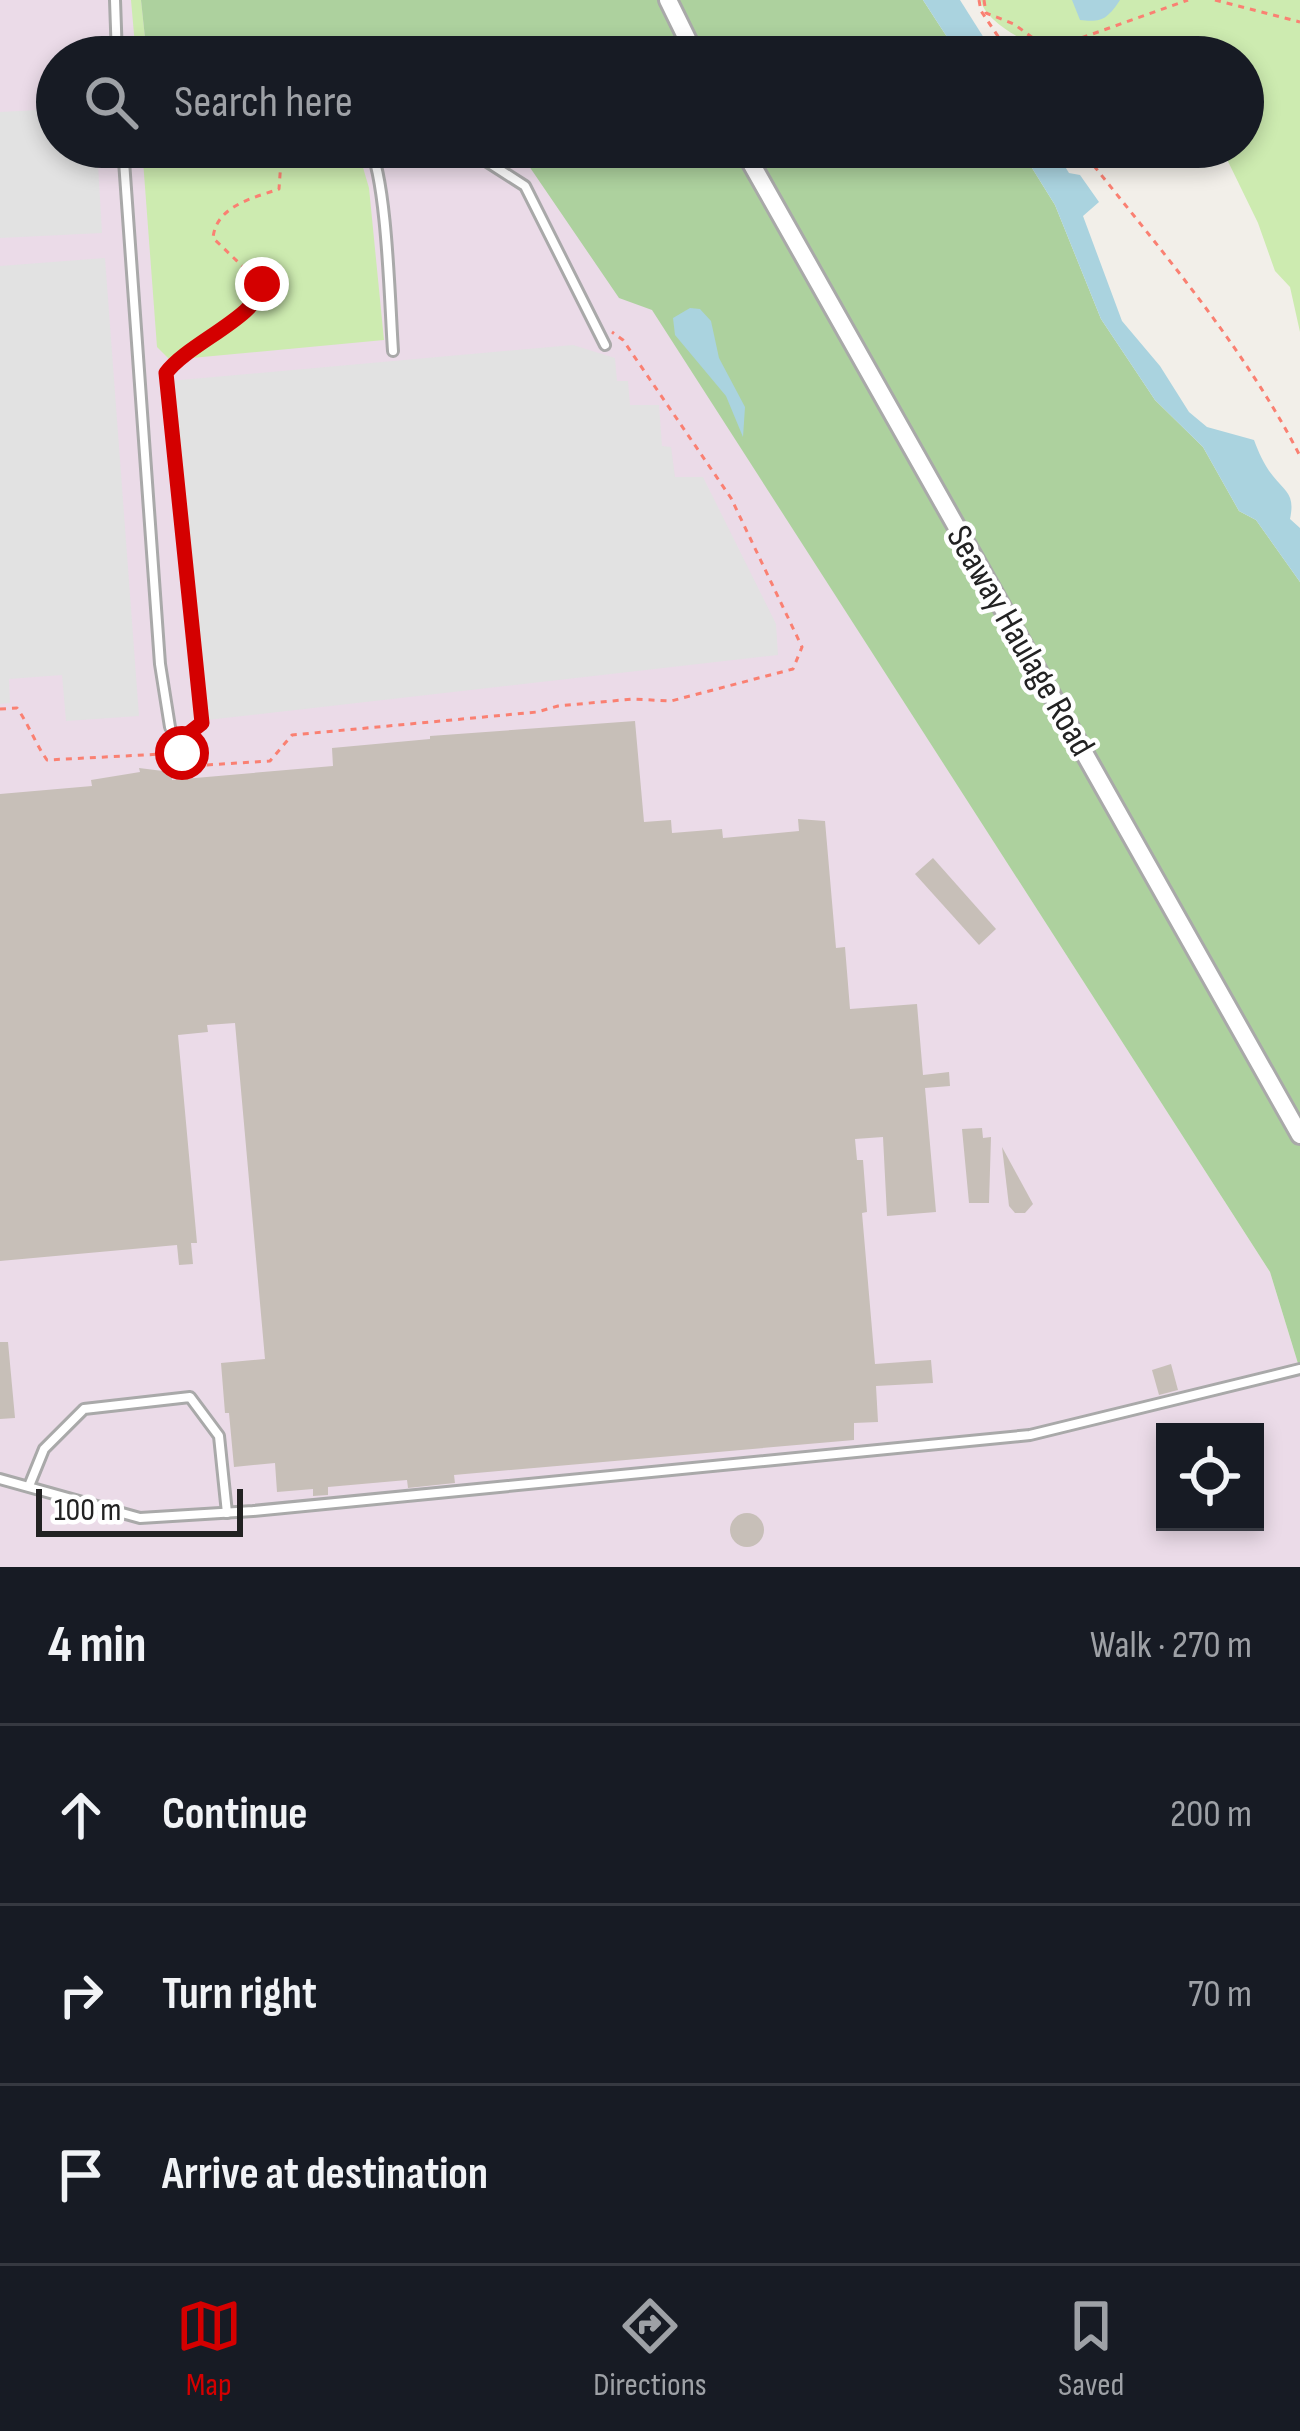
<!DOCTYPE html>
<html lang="en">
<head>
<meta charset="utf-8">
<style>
	body { margin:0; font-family:"Sofia Sans Condensed",sans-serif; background:#20242c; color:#f1f3f6 }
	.controls { position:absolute; right:36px; bottom:36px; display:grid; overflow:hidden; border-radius:0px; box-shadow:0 6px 18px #0003 }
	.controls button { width:108px; height:108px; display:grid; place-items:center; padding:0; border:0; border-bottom:3px solid #363941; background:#171b24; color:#f1f3f6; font:60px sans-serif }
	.scale { position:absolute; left:36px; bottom:30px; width:207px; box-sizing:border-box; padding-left:12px; border:6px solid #222; border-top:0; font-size:33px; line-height:42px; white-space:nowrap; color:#222; -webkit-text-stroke:9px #fff; paint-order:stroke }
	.stop { position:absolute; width:36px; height:36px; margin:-27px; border:9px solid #d40000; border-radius:50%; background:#fff }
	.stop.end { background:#d40000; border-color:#fff; box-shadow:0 3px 12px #0008 }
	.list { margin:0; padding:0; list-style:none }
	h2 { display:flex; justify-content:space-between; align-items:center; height:156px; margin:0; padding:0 48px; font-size:51px }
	h2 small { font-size:39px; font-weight:400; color:#9ea1a6 }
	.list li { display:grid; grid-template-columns:78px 1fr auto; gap:36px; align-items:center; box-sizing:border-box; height:180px; padding:0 48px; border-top:3px solid #363941 }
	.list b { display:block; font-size:45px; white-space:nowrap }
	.list em { font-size:39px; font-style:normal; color:#9ea1a6 }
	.icon { flex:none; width:66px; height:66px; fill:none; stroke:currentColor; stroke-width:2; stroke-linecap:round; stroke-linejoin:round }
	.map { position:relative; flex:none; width:1300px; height:1567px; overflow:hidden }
	.search { position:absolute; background:#171b24; box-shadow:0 6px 18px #0003; left:36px; right:36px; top:36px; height:132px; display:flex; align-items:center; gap:30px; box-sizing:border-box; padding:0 42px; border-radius:66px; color:#9ea1a6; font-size:45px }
	.sheet { height:696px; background:#171b24 }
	nav { display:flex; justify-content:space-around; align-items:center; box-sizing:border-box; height:168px; border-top:3px solid #363941; background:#171b24; font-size:33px; color:#9ea1a6 }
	nav a { display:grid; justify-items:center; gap:6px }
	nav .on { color:#d40000 }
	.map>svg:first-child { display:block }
	.industrial { fill:#ebdbe8; fill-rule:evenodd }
	.grass { fill:#cdebb0 }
	.forest { fill:#add19e }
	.parking { fill:#e2e2e2 }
	.water { fill:#aad3df }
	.building { fill:#c7bfb8 }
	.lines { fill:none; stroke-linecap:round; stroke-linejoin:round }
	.service-casing { stroke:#a9a9a9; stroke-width:14 }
	.minor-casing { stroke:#a9a9a9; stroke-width:22 }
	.path { stroke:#fa8072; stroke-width:3; stroke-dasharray:6 6; stroke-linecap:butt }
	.service { stroke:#fff; stroke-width:8 }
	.minor { stroke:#fff; stroke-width:16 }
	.route { stroke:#d40000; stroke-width:15 }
	.labels { text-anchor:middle; stroke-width:9; stroke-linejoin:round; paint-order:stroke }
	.street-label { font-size:36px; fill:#222; stroke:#fff }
</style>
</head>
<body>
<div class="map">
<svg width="1300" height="1567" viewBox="0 0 1300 1567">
	<rect width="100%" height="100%" fill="#f2efe9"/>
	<!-- industrial -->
	<path class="industrial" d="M0 0H454L490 57H57V147H548L1270 1272 1300 1370V1567H0ZM1165 1432H1255V1522H1165Z"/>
	<!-- grass -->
	<g class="grass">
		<polygon points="131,0 141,0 147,57 136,57"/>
		<path d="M981 0H1300V332L1290 287 1275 271 1258 223 1221 147H1243V57H1122L1104 36 1094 37 1097 53C1087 56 1078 58 1068 57 1045 54 984 24 981 0Z"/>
		<polygon points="142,147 357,147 369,188 384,340 170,360 157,347"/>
	</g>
	<!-- forest -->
	<g class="forest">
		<polygon points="141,0 923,0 960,57 147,57"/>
		<polygon points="516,147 1019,147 1055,205 1101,319 1155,400 1203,447 1239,511 1256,520 1300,582 1300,1370 1270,1272 652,310 619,298"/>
	</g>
	<!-- parking -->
	<g class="parking">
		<polygon points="57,109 57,147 97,147 102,233 0,238 0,112"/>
		<polygon points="105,258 139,716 66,721 62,675 9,679 10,703 0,704 0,266"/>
		<polygon points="573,345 615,358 617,381 628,381 630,405 659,405 662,446 671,447 675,477 703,477 776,624 778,655 198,721 169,381"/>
	</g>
	<!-- water -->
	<g class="water">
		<polygon points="923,0 960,0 996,57 960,57"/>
		<path d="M1072 0H1120C1108 18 1102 23 1080 20Z"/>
		<path d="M1019 147H1053L1069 173 1080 175 1099 202 1083 216 1122 321 1160 366 1189 412 1207 427 1254 440C1259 453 1264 465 1273 476 1287 493 1295 495 1290 519L1300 528V582L1256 520 1239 511 1203 447 1155 400 1101 319 1055 205Z"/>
		<polygon points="690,308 700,309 711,321 719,358 745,407 743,437 726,396 675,335 673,318"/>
	</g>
	<!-- building -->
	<g class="building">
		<polygon points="635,721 644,822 671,820 672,833 722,829 723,838 799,831 798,819 825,821 836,948 845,947 850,1009 917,1004 923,1075 949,1072 950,1086 925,1088 936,1212 887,1216 883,1137 855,1139 857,1160 863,1160 867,1212 862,1213 875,1364 931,1360 933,1383 876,1386 878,1422 854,1423 854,1440 454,1475 455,1483 408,1488 407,1480 328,1487 328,1495 313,1496 313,1489 277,1492 275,1463 234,1467 229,1413 225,1413 221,1363 265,1359 235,1023 207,1025 208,1032 178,1035 197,1243 191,1243 193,1264 179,1265 177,1245 0,1261 0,794 92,786 91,780 140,772 139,768 171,772 172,780 333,766 332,748 430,739 430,736"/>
		<polygon points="933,858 996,929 979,945 915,874"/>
		<polygon points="982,1128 983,1138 991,1137 989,1203 969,1203 962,1129"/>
		<polygon points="1002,1147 1033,1204 1025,1213 1015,1213 1009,1206"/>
		<polygon points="0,1342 8,1342 15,1418 0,1419"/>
		<polygon points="1171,1364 1178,1390 1159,1395 1152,1370"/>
		<circle cx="747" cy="1530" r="17"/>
	</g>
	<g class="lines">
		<defs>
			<g id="service">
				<polyline points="115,0 117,57"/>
				<polyline points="123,147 160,664 170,727"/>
				<path d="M369 147C387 176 390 309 393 351"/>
				<polyline points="375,157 428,153 486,161 525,186 605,345"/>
				<polyline points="0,1479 140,1518 253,1511 1030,1435 1300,1369"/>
				<polyline points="29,1486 44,1449 84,1409 190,1397 219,1436 227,1513"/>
			</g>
			<g id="minor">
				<polyline points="668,0 696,57"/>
				<polyline points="742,147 1300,1135"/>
			</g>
		</defs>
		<!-- service casing -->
		<use href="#service" class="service-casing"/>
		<!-- minor casing -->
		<use href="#minor" class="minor-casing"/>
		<!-- path -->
		<g class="path">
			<polyline points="979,0 981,11 1012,57"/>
			<polyline points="984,0 986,13 1014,24 1041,44 1053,48 1188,0"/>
			<polyline points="1215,0 1300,22"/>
			<path d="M1079 147C1157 246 1242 343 1300 456"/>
			<path d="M0 709 17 708C28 723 35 743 47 760L182 753 207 765 270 761 292 735 537 712 558 706 633 699 671 701 793 669 802 647 731 498 623 340 612 332"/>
			<path d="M166 752 202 723 167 373C188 343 260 316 262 285L213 238C216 206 253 198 279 189L282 147"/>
		</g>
		<!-- service -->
		<use href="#service" class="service"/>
		<!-- minor -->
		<use href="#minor" class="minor"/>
	</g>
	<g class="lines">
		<!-- route -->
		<path class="route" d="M182 753H164L202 723 166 373C188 343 260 316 262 284"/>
	</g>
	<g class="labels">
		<!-- street labels -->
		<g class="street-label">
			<text transform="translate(1022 640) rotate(60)" y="13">Seaway Haulage Road</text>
		</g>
	</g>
</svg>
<div class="controls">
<button><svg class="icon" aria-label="locate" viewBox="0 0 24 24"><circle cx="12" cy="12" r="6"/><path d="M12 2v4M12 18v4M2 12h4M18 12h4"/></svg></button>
</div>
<div class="scale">100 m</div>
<div class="stop" style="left:182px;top:753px"></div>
<div class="stop end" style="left:262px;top:284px"></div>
<div class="search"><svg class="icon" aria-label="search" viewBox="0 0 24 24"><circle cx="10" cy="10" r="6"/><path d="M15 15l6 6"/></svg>Search here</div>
</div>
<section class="sheet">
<h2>4 min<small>Walk · 270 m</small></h2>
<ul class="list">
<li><svg class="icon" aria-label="ahead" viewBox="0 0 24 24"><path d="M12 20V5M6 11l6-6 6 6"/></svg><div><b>Continue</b></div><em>200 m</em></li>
<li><svg class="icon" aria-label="right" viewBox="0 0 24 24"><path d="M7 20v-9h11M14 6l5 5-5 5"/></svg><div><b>Turn right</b></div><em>70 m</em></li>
<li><svg class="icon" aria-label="arrive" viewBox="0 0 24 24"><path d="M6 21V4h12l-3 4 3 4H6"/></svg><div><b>Arrive at destination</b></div></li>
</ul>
</section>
<nav>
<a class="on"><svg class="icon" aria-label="map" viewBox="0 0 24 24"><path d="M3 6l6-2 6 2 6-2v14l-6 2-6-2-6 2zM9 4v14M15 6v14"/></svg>Map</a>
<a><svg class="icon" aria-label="directions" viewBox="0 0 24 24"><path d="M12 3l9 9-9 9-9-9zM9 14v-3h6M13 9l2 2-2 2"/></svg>Directions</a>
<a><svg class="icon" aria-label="saved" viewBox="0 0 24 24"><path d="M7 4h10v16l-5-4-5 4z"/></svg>Saved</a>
</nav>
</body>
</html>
